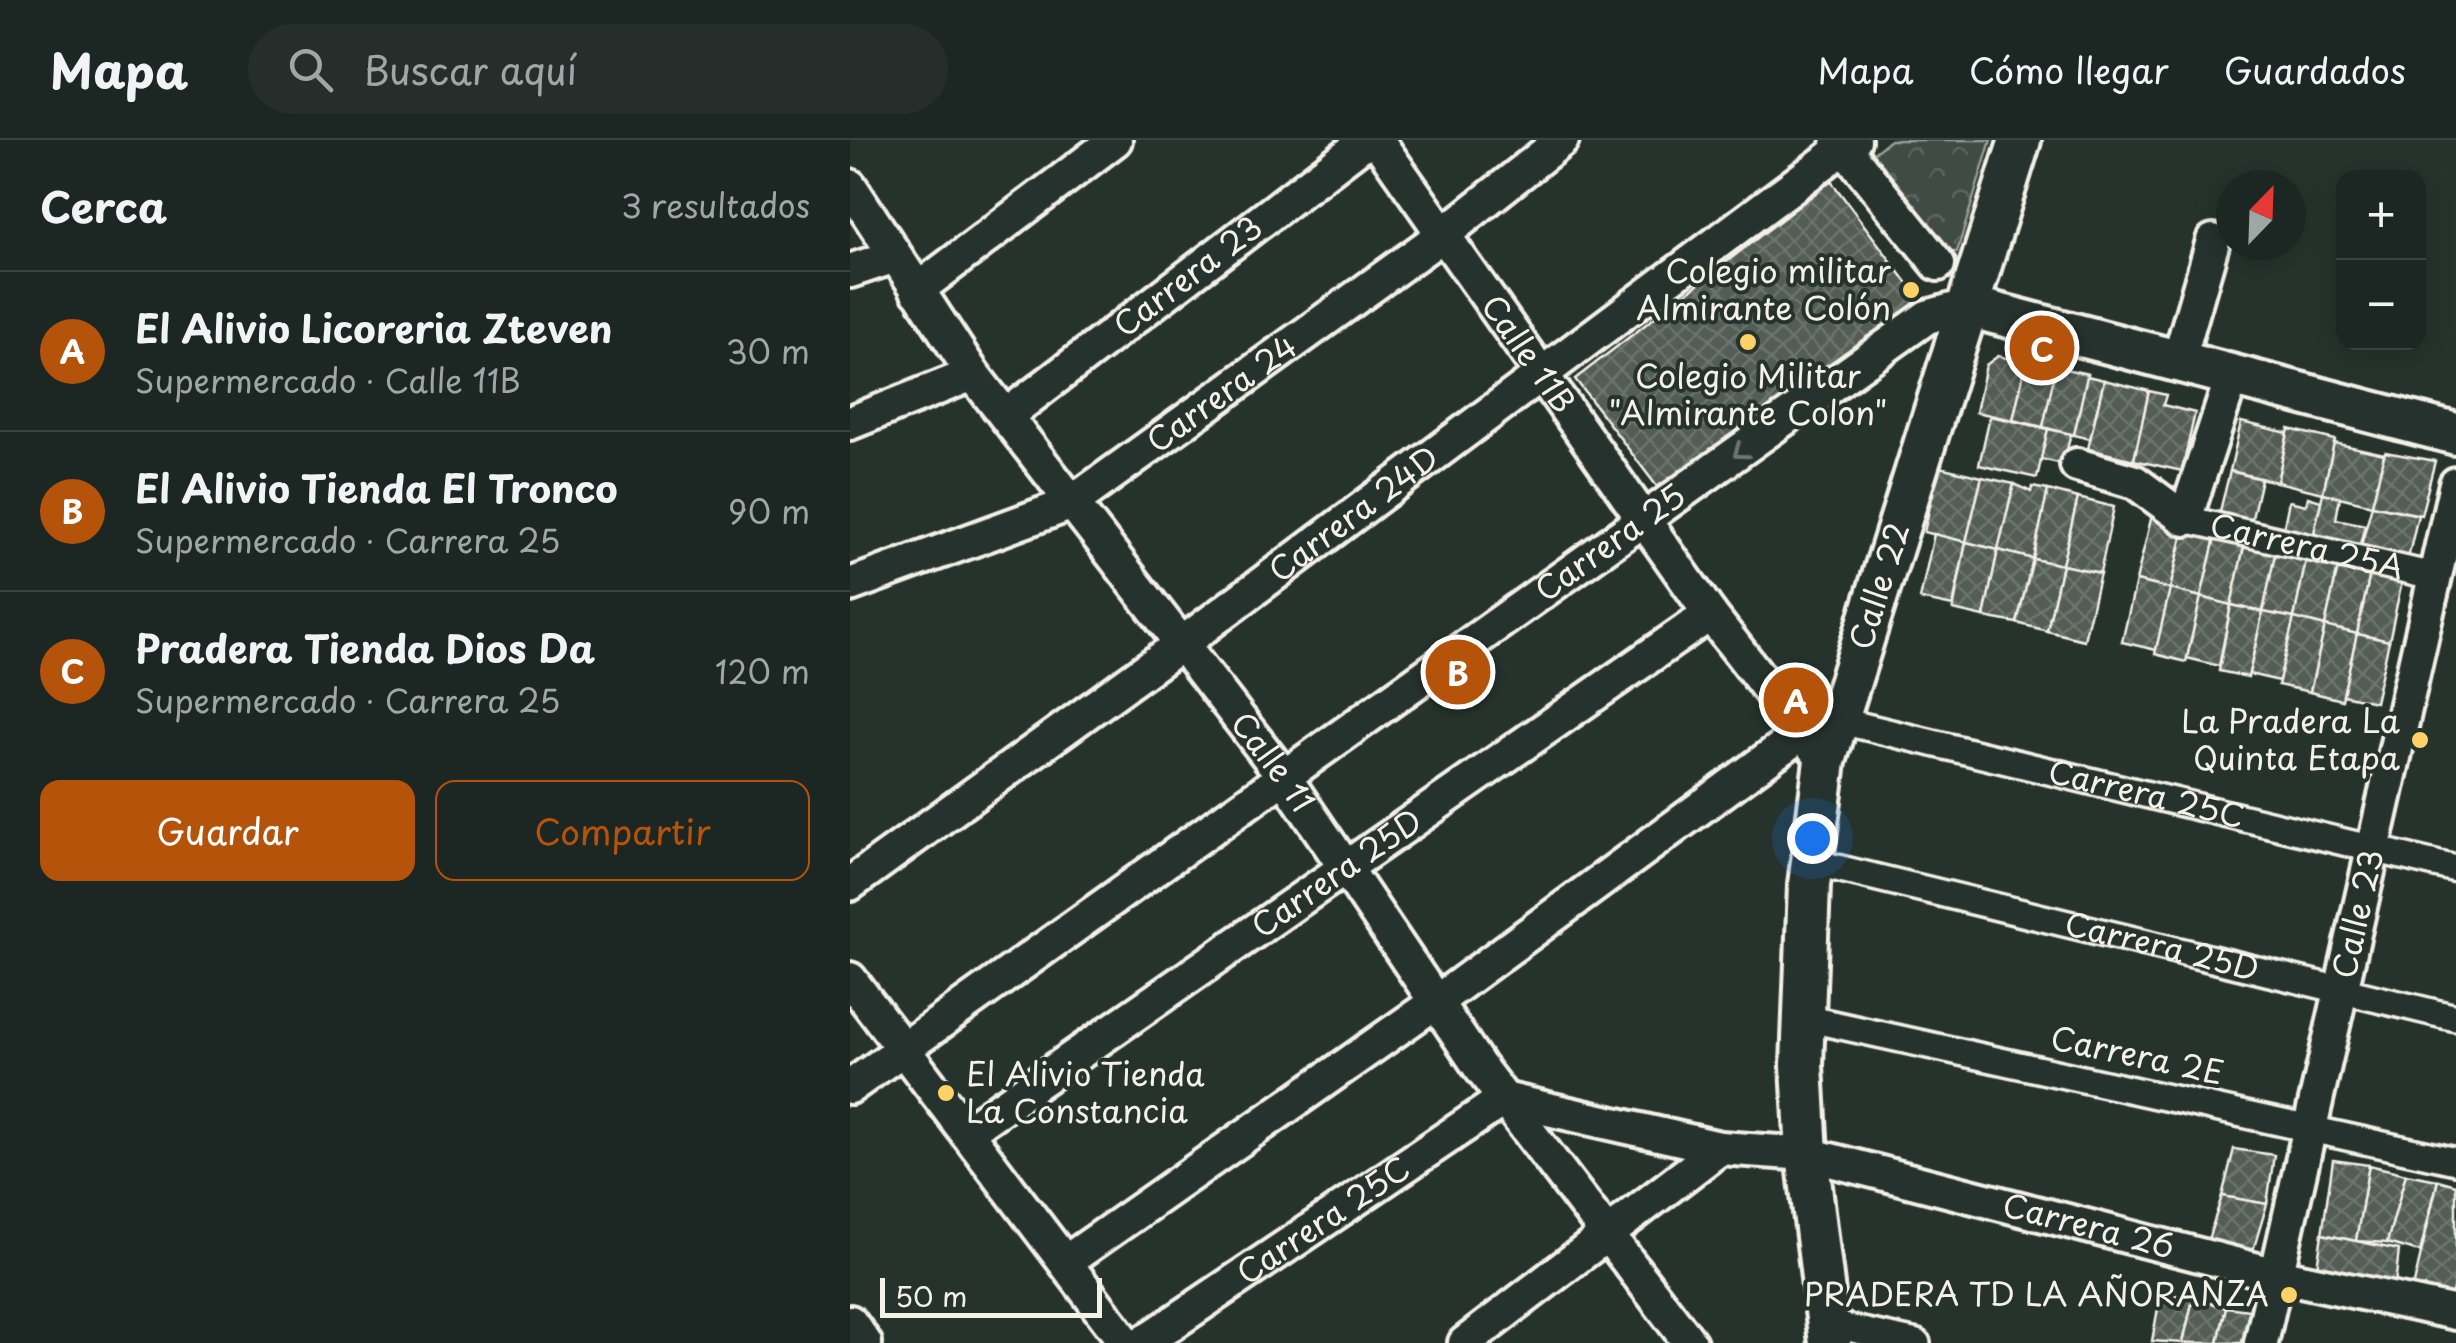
<!DOCTYPE html>
<html lang="es">
<head>
<meta charset="utf-8">
<style>
	body { margin:0; font-family:"Playpen Sans",sans-serif; background:#252e2a; color:#f1f3f6 }
	.controls { position:absolute; right:30px; top:30px; display:grid; overflow:hidden; border-radius:20px; box-shadow:0 5px 25px #0003 }
	.controls button { width:90px; height:90px; display:grid; place-items:center; padding:0; border:0; border-bottom:2px solid #3a4340; background:#1c2622; color:#f1f3f6; font:50px sans-serif }
	.compass { position:absolute; left:1366px; top:30px; width:90px; height:90px; border-radius:50%; background:#1c2622; box-shadow:0 5px 25px #0003; rotate:23deg }
	.scale { position:absolute; left:30px; bottom:25px; width:222px; box-sizing:border-box; padding-left:10px; border:5px solid #f4f1e8; border-top:0; font-size:28px; line-height:35px; white-space:nowrap; color:#f4f1e8; -webkit-text-stroke:8px #26332d; paint-order:stroke }
	.you { position:absolute; left:962px; top:698px; width:35px; height:35px; margin:-25px; border:8px solid #fff; border-radius:50%; background:#1a73e8; box-shadow:0 0 0 15px #1a73e833 }
	.badge { display:grid; place-items:center; width:65px; height:65px; border-radius:50%; background:#b45309; color:#fff; font-size:32px; font-weight:700 }
	.pin { position:absolute; translate:-50% -50%; border:5px solid #fff; box-shadow:0 2px 10px #0006 }
	.list { margin:0; padding:0; list-style:none }
	h2 { display:flex; justify-content:space-between; align-items:center; height:130px; margin:0; padding:0 40px; font-size:42px }
	h2 small { font-size:32px; font-weight:400; color:#a0a5a5 }
	.list li { display:grid; grid-template-columns:65px 1fr auto; gap:30px; align-items:center; box-sizing:border-box; height:160px; padding:0 40px; border-top:2px solid #3a4340 }
	.list b { display:block; font-size:38px; white-space:nowrap }
	.list p { margin:0; font-size:32px; white-space:nowrap; color:#a0a5a5 }
	.list em { font-size:32px; font-style:normal; color:#a0a5a5 }
	.actions { display:flex; gap:20px; padding:30px 40px }
	.actions a { flex:1; padding:22px 0; border:2px solid #b45309; border-radius:20px; text-align:center; font-size:35px; color:#b45309 }
	.actions .main { background:#b45309; color:#fff }
	.icon { flex:none; width:55px; height:55px; fill:none; stroke:currentColor; stroke-width:2; stroke-linecap:round; stroke-linejoin:round }
	.map { position:relative; flex:none; width:1606px; height:1203px; overflow:hidden }
	header { display:flex; align-items:center; gap:60px; box-sizing:border-box; height:140px; padding:0 50px; background:#1c2622; border-bottom:2px solid #3a4340 }
	header strong { font-size:48px }
	nav { display:flex; gap:55px; margin-inline-start:auto; font-size:35px }
	.search { width:700px; height:90px; background:#252e2a; display:flex; align-items:center; gap:25px; box-sizing:border-box; padding:0 35px; border-radius:55px; color:#a0a5a5; font-size:38px }
	main { display:flex }
	aside { flex:1; background:#1c2622 }
	.map>svg:first-child { display:block }
	.park { fill:url(#park-crowns); stroke:#9a9e96; stroke-width:2.5 }
	.building { fill:url(#building-cross-hatch); stroke:#f4f1e8; stroke-width:2.5 }
	.lines { fill:none; stroke-linecap:round; stroke-linejoin:round }
	.pedestrian-casing { stroke:#f4f1e8; stroke-width:32 }
	.minor-casing { stroke:#f4f1e8; stroke-width:40 }
	.tertiary-casing { stroke:#f4f1e8; stroke-width:48 }
	.pedestrian { stroke:#26332d; stroke-width:25 }
	.minor { stroke:#26332d; stroke-width:32 }
	.tertiary { stroke:#26332d; stroke-width:40 }
	.oneway { stroke:#6e766e }
	.poi-dot { fill:#ffd166; stroke:#26332d; stroke-width:4 }
	.labels { text-anchor:middle; stroke-width:8; stroke-linejoin:round; paint-order:stroke }
	.poi-label { font-size:32px; fill:#f4f1e8; stroke:#26332d; text-anchor:end }
	.street-label { font-size:32px; fill:#f4f1e8; stroke:#26332d }
</style>
</head>
<body>
<header>
<strong>Mapa</strong>
<div class="search"><svg class="icon" aria-label="search" viewBox="0 0 24 24"><circle cx="10" cy="10" r="6"/><path d="M15 15l6 6"/></svg>Buscar aquí</div>
<nav><a>Mapa</a><a>Cómo llegar</a><a>Guardados</a></nav>
</header>
<main>
<aside>
<h2>Cerca<small>3 resultados</small></h2>
<ul class="list">
<li><span class="badge">A</span><div><b>El Alivio Licoreria Zteven</b><p>Supermercado · Calle 11B</p></div><em>30 m</em></li>
<li><span class="badge">B</span><div><b>El Alivio Tienda El Tronco</b><p>Supermercado · Carrera 25</p></div><em>90 m</em></li>
<li><span class="badge">C</span><div><b>Pradera Tienda Dios Da</b><p>Supermercado · Carrera 25</p></div><em>120 m</em></li>
</ul>
<div class="actions"><a class="main">Guardar</a><a>Compartir</a></div>
</aside>
<div class="map">
<svg width="1606" height="1203" viewBox="0 0 1606 1203">
	<defs>
		<pattern id="park-crowns" width="20" height="18" patternUnits="userSpaceOnUse" patternTransform="scale(2.5)"><rect width="20" height="18" fill="#414b45"/><path d="M2 6a3 3 0 1 1 6 0M12 15a3 3 0 1 1 6 0" fill="none" stroke="#5d6560"/></pattern>
		<pattern id="building-cross-hatch" width="8" height="8" patternUnits="userSpaceOnUse" patternTransform="scale(2.5)"><rect width="8" height="8" fill="#525c55"/><path d="M0 0l8 8M0 8l8-8" fill="none" stroke="#6c746d"/></pattern>
	</defs>
	<rect width="100%" height="100%" fill="#26332d"/>
	<filter id="ink" filterUnits="userSpaceOnUse"><feTurbulence type="fractalNoise" baseFrequency=".01" numOctaves="2"/><feDisplacementMap in="SourceGraphic" scale="20" xChannelSelector="R" yChannelSelector="G"/><feConvolveMatrix kernelMatrix="1 2 1 2 8 2 1 2 1" color-interpolation-filters="sRGB"/></filter>
	<g filter="url(#ink)">
		<!-- park -->
		<polygon class="park" points="1040,0 1141,0 1107,112 1087,112 1016,19"/>
		<!-- building -->
		<g class="building">
			<polygon points="981,41 1074,165 815,357 725,239"/>
			<polygon points="1148,216 1176,223 1163,280 1126,272 1136,225"/>
			<polygon points="1176,223 1206,230 1193,287 1163,280"/>
			<polygon points="1206,227 1238,234 1224,295 1193,287"/>
			<polygon points="1237,236 1254,240 1240,299 1224,295"/>
			<polygon points="1254,240 1299,251 1284,320 1238,309"/>
			<polygon points="1299,251 1316,255 1313,265 1345,273 1332,331 1284,320"/>
			<polygon points="1140,276 1198,289 1187,338 1129,325"/>
			<polygon points="1391,282 1438,293 1427,342 1380,331"/>
			<polygon points="1198,289 1221,294 1213,324 1191,319"/>
			<polygon points="1439,289 1485,300 1473,353 1427,342"/>
			<polygon points="1484,303 1534,314 1522,365 1473,353"/>
			<polygon points="1535,312 1585,321 1571,375 1522,365"/>
			<polygon points="1089,327 1132,337 1116,402 1074,392"/>
			<polygon points="1380,331 1411,339 1400,387 1368,379"/>
			<polygon points="1132,337 1164,344 1148,410 1116,402"/>
			<polygon points="1164,344 1181,352 1182,347 1198,350 1183,419 1148,410"/>
			<polygon points="1198,350 1228,358 1212,425 1183,419"/>
			<polygon points="1473,353 1490,357 1486,379 1515,385 1507,416 1461,406"/>
			<polygon points="1458,357 1471,361 1462,402 1432,395 1439,361 1456,365"/>
			<polygon points="1228,358 1264,367 1250,433 1212,425"/>
			<polygon points="1522,365 1568,375 1557,423 1509,413"/>
			<polygon points="1302,375 1335,384 1320,449 1286,441"/>
			<polygon points="1335,387 1366,394 1351,457 1320,449"/>
			<polygon points="1084,394 1116,402 1103,466 1070,459"/>
			<polygon points="1366,394 1396,398 1381,465 1351,457"/>
			<polygon points="1396,398 1427,405 1413,472 1381,465"/>
			<polygon points="1116,402 1148,410 1134,477 1103,470"/>
			<polygon points="1427,405 1458,411 1444,478 1413,472"/>
			<polygon points="1148,410 1183,419 1167,483 1134,477"/>
			<polygon points="1458,411 1490,418 1475,486 1444,478"/>
			<polygon points="1490,418 1522,425 1507,494 1475,486"/>
			<polygon points="1183,419 1212,425 1197,491 1167,483"/>
			<polygon points="1212,425 1250,433 1234,500 1197,491"/>
			<polygon points="1522,425 1554,432 1539,501 1507,494"/>
			<polygon points="1286,441 1320,449 1306,510 1272,502"/>
			<polygon points="1320,449 1351,457 1336,522 1305,514"/>
			<polygon points="1351,457 1381,465 1369,526 1337,518"/>
			<polygon points="1381,465 1413,472 1398,537 1369,531"/>
			<polygon points="1413,472 1444,478 1429,541 1399,534"/>
			<polygon points="1444,478 1475,486 1460,552 1428,545"/>
			<polygon points="1475,486 1507,494 1492,560 1460,552"/>
			<polygon points="1507,494 1539,501 1525,562 1493,555"/>
			<polygon points="1384,1009 1424,1015 1417,1064 1372,1056"/>
			<polygon points="1483,1020 1519,1025 1506,1101 1472,1094"/>
			<polygon points="1519,1025 1556,1034 1537,1103 1506,1101"/>
			<polygon points="1556,1034 1588,1040 1570,1112 1537,1103"/>
			<polygon points="1588,1040 1606,1045 1606,1135 1599,1166 1561,1157"/>
			<polygon points="1372,1056 1417,1064 1402,1114 1356,1106"/>
			<polygon points="1472,1094 1549,1110 1545,1145 1467,1127"/>
			<polygon points="1311,1152 1343,1159 1333,1203 1302,1201"/>
			<polygon points="1343,1159 1376,1167 1368,1203 1333,1203"/>
			<polygon points="1376,1167 1407,1171 1399,1203 1368,1203"/>
		</g>
		<g class="lines">
			<defs>
				<g id="pedestrian">
					<path id="s1" d="M1335 379 1583 436"/>
					<path id="s2" d="M987 580 1606 729"/>
					<path id="s3" d="M962 722 1606 878"/>
					<polyline points="955,878 1606,1021"/>
					<polyline points="975,1183 1067,1203"/>
				</g>
				<g id="minor">
					<path id="s4" d="M527 0 860 474 965 609"/>
					<polyline points="988,0 1088,124"/>
					<path id="s5" d="M0 46 123 234 435 638 629 926 840 1203"/>
					<polyline points="0,131 42,117"/>
					<polyline points="67,150 265,0"/>
					<polyline points="1329,219 1363,101"/>
					<path id="s6" d="M157 275 517 0"/>
					<polyline points="0,283 123,234"/>
					<polyline points="1227,325 1285,342 1335,379 1383,234"/>
					<path id="s7" d="M0 445 220 364 594 94 712 0"/>
					<path id="s8" d="M0 744 330 505 1004 0"/>
					<polyline points="0,839 276,1203"/>
					<path id="s9" d="M0 947 1077 177 1117 166"/>
					<path id="s10" d="M116 992 860 474"/>
					<polyline points="217,1121 586,862 952,593"/>
					<polyline points="0,1182 15,1203"/>
					<path id="s11" d="M293 1203 654 959 870 1008 957 1014 1427 1135 1606 1173"/>
					<polyline points="615,1203 870,1008"/>
					<path id="s12" d="M1411 1203 1606 344"/>
				</g>
				<g id="tertiary">
					<polyline points="1117,166 1606,294"/>
					<path id="s13" d="M980 1203 957 1014 952 926 959 745 975 621 1170 0"/>
				</g>
			</defs>
			<!-- pedestrian casing -->
			<use href="#pedestrian" class="pedestrian-casing"/>
			<!-- minor casing -->
			<use href="#minor" class="minor-casing"/>
			<!-- tertiary casing -->
			<use href="#tertiary" class="tertiary-casing"/>
			<!-- pedestrian -->
			<use href="#pedestrian" class="pedestrian"/>
			<!-- minor -->
			<use href="#minor" class="minor"/>
			<!-- tertiary -->
			<use href="#tertiary" class="tertiary"/>
		</g>
		<!-- one-way arrows -->
		<defs><path id="oneway-chevron" d="M-2-3.5L2.5 0L-2 3.5" fill="none" stroke-width="1.6" stroke-linecap="round" stroke-linejoin="round" transform="scale(2.5)"/></defs>
		<use class="oneway" href="#oneway-chevron" transform="translate(890 312) rotate(144)"/>
	</g>
	<!-- markers -->
	<g class="poi-dot">
		<circle cx="1061" cy="150" r="10"/>
		<circle cx="898" cy="202" r="10"/>
		<circle cx="1570" cy="600" r="10"/>
		<circle cx="96" cy="953" r="10"/>
		<circle cx="1439" cy="1155" r="10"/>
	</g>
	<g class="labels">
		<!-- poi labels -->
		<g class="poi-label">
			<text x="1041" y="143">Colegio militar<tspan x="1041" dy="37">Almirante Colón</tspan></text>
			<text x="898" y="248" text-anchor="middle">Colegio Militar<tspan x="898" dy="37">"Almirante Colon"</tspan></text>
			<text x="1550" y="593">La Pradera La<tspan x="1550" dy="37">Quinta Etapa</tspan></text>
			<text x="116" y="946" text-anchor="start">El Alivio Tienda<tspan x="116" dy="37">La Constancia</tspan></text>
			<text x="1419" y="1166">PRADERA TD LA AÑORANZA</text>
		</g>
		<!-- street labels -->
		<g class="street-label">
			<text dy="11" stroke="none"><textPath href="#s6" startOffset="228">Carrera 23</textPath></text>
			<text dy="11" stroke="none"><textPath href="#s4" startOffset="262">Calle 11B</textPath></text>
			<text dy="11" stroke="none"><textPath href="#s7" startOffset="422">Carrera 24</textPath></text>
			<text dy="11" stroke="none"><textPath href="#s8" startOffset="625">Carrera 24D</textPath></text>
			<text dy="11" stroke="none"><textPath href="#s9" startOffset="935">Carrera 25</textPath></text>
			<text dy="11" stroke="none"><textPath href="#s1" startOffset="125">Carrera 25A</textPath></text>
			<text dy="11" stroke="none"><textPath href="#s13" startOffset="768">Calle 22</textPath></text>
			<text dy="11" stroke="none"><textPath href="#s5" startOffset="715">Calle 11</textPath></text>
			<text dy="11" stroke="none"><textPath href="#s2" startOffset="318">Carrera 25C</textPath></text>
			<text dy="11" stroke="none"><textPath href="#s10" startOffset="452">Carrera 25D</textPath></text>
			<text dy="11" stroke="none"><textPath href="#s12" startOffset="440">Calle 23</textPath></text>
			<text dy="11" stroke="none"><textPath href="#s3" startOffset="360">Carrera 25D</textPath></text>
			<text transform="translate(1287 916) rotate(12)" y="11">Carrera 2E</text>
			<text dy="11" stroke="none"><textPath href="#s11" startOffset="218">Carrera 25C</textPath></text>
			<text dy="11" stroke="none"><textPath href="#s11" startOffset="1035">Carrera 26</textPath></text>
		</g>
	</g>
</svg>
<div class="controls">
<button>+</button>
<button>−</button>
</div>
<svg class="compass" viewBox="-18 -18 36 36"><path d="M0-13l5 13h-10z" fill="#e53935"/><path d="M0 13l5-13h-10z" fill="#a0a5a5"/></svg>
<div class="scale">50 m</div>
<div class="you"></div>
<div class="pin badge" style="left:946px;top:560px">A</div>
<div class="pin badge" style="left:608px;top:532px">B</div>
<div class="pin badge" style="left:1192px;top:208px">C</div>
</div>
</main>
</body>
</html>
